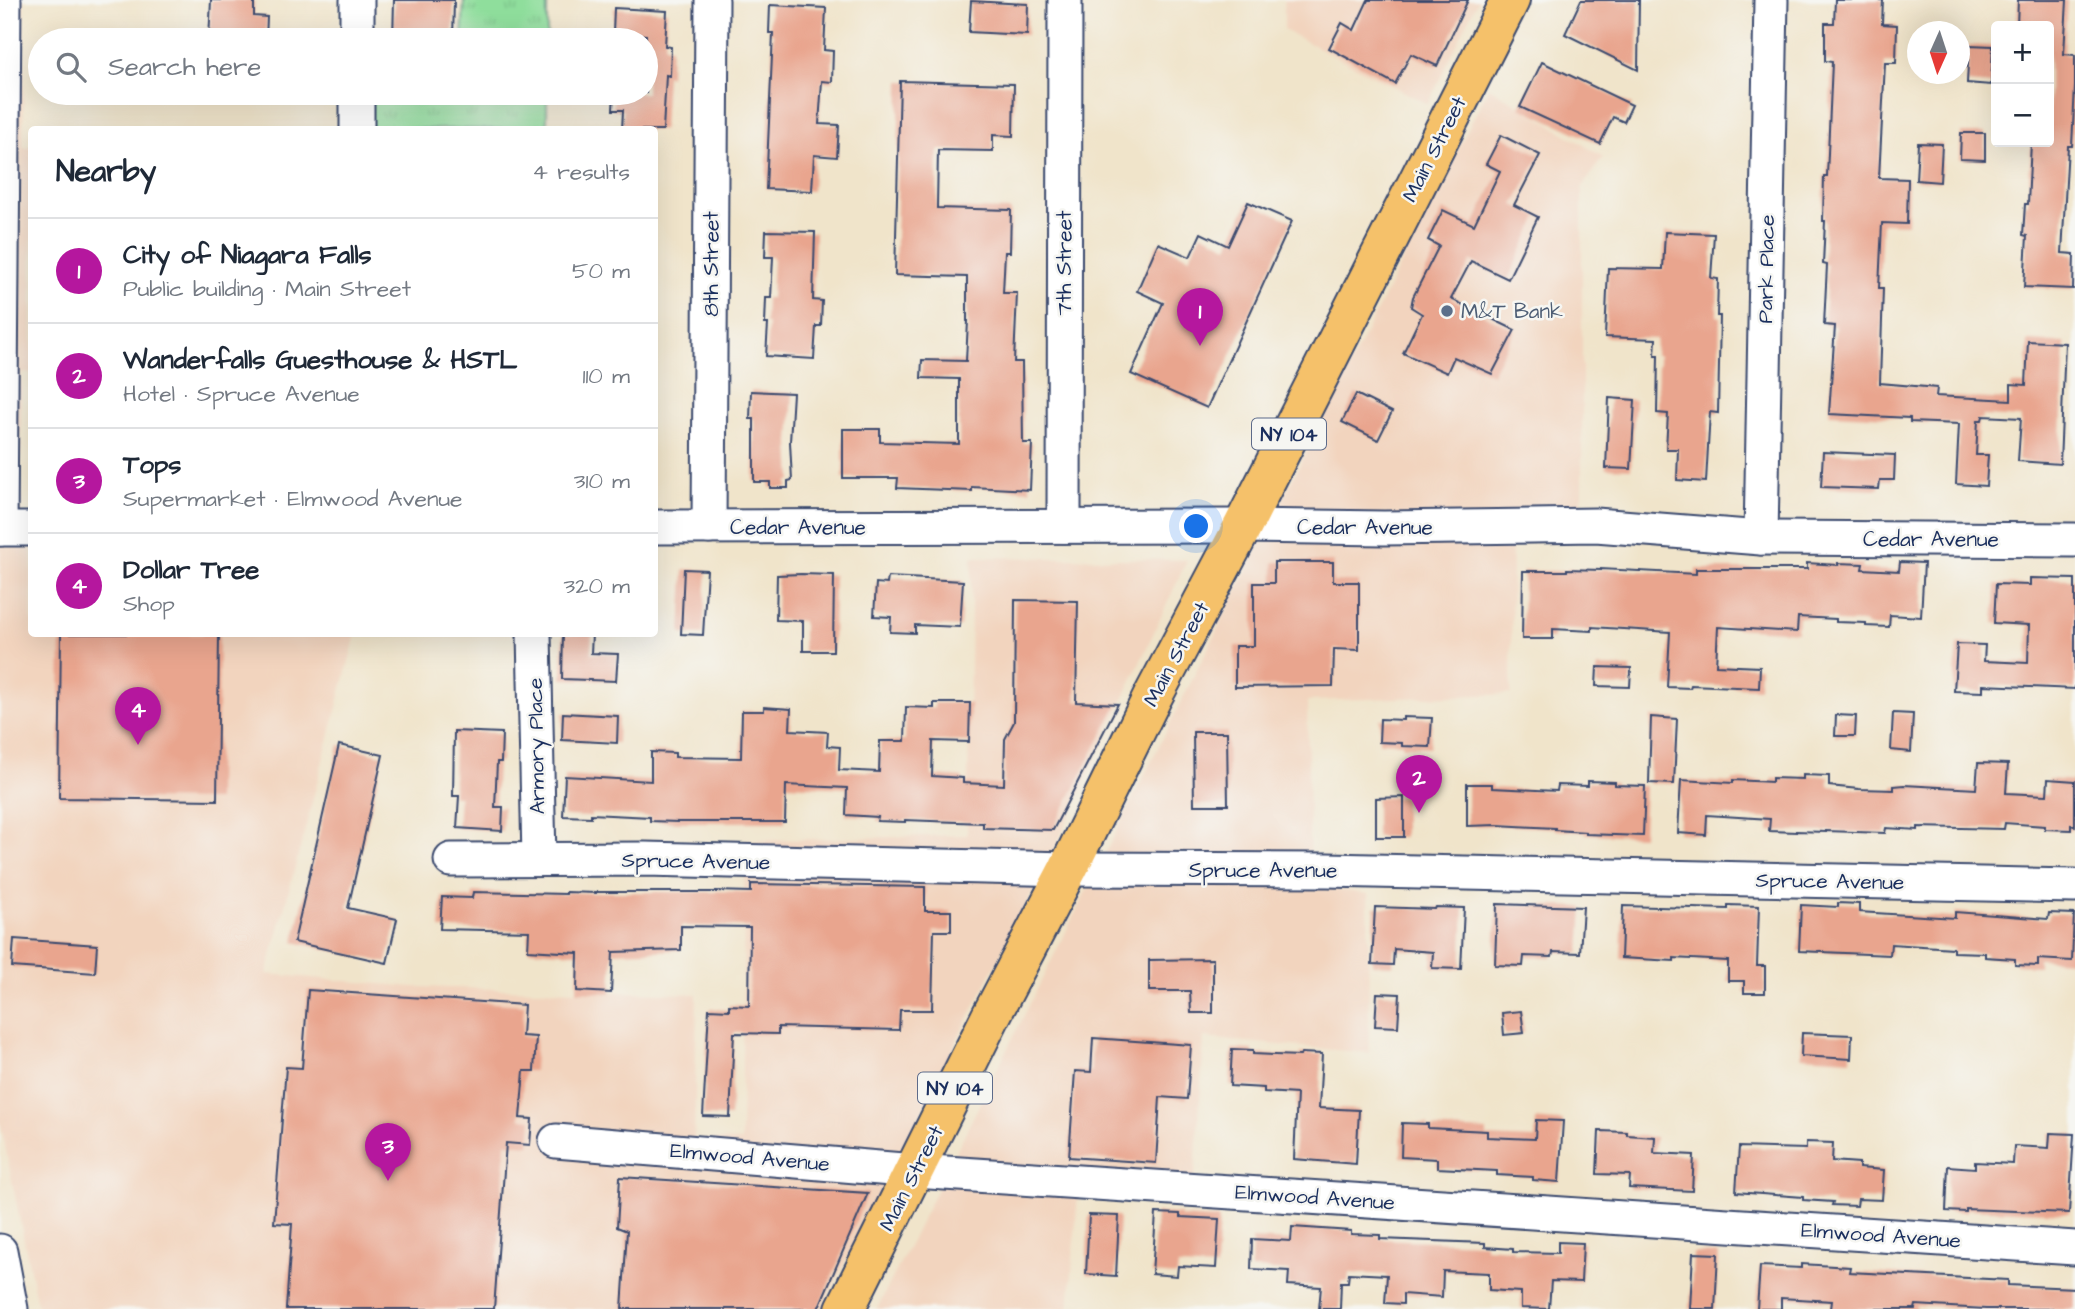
<!DOCTYPE html>
<html lang="en">
<head>
<meta charset="utf-8">
<style>
	body { margin:0; font-family:"Architects Daughter",sans-serif; background:#f2f2f3; color:#1f2937 }
	.controls { position:absolute; right:21px; top:21px; display:grid; overflow:hidden; border-radius:7px; box-shadow:0 7px 28px #0002 }
	.controls button { width:63px; height:63px; display:grid; place-items:center; padding:0; border:0; border-bottom:2px solid #e0e1e3; background:#fff; color:#1f2937; font:35px sans-serif }
	.compass { position:absolute; left:1907px; top:21px; width:63px; height:63px; border-radius:50%; background:#fff; box-shadow:0 7px 28px #0002; rotate:183deg }
	.you { position:absolute; left:1197px; top:527px; width:24px; height:24px; margin:-18px; border:5px solid #fff; border-radius:50%; background:#1a73e8; box-shadow:0 0 0 10px #1a73e833 }
	.badge { display:grid; place-items:center; width:46px; height:46px; border-radius:50%; background:#b5179e; color:#fff; font-size:23px; font-weight:700 }
	.pin { position:absolute; translate:-50% -58px; filter:drop-shadow(0 2px 4px #0008) }
	.pin::after { content:''; position:absolute; top:37px; width:24px; height:21px; background:inherit; clip-path:polygon(0 0,100% 0,50% 100%) }
	.list { margin:0; padding:0; list-style:none }
	h2 { display:flex; justify-content:space-between; align-items:center; height:91px; margin:0; padding:0 28px; font-size:30px }
	h2 small { font-size:23px; font-weight:400; color:#747a83 }
	.list li { display:grid; grid-template-columns:46px 1fr auto; gap:21px; align-items:center; box-sizing:border-box; height:105px; padding:0 28px; border-top:2px solid #e0e1e3 }
	.list b { display:block; font-size:26px; white-space:nowrap }
	.list p { margin:0; font-size:23px; white-space:nowrap; color:#747a83 }
	.list em { font-size:23px; font-style:normal; color:#747a83 }
	.icon { flex:none; width:38px; height:38px; fill:none; stroke:currentColor; stroke-width:2; stroke-linecap:round; stroke-linejoin:round }
	.map { position:relative; flex:none; width:2075px; height:1309px; overflow:hidden }
	.search { position:absolute; background:#fff; box-shadow:0 7px 28px #0002; left:28px; top:28px; width:630px; height:77px; display:flex; align-items:center; gap:18px; box-sizing:border-box; padding:0 24px; border-radius:38px; color:#747a83; font-size:26px }
	.panel { position:absolute; background:#fff; box-shadow:0 7px 28px #0002; left:28px; top:126px; width:630px; height:511px; border-radius:7px }
	.map>svg:first-child { display:block }
	.built { fill:#f2d4be }
	.grass { fill:url(#grass-tufts); stroke:#55867d; stroke-width:2 }
	.building { fill:#e9a58e }
	.lines { fill:none; stroke-linecap:round; stroke-linejoin:round }
	.minor-casing { stroke:#3b4a6e; stroke-width:37 }
	.major-casing { stroke:#3b4a6e; stroke-width:42 }
	.minor { stroke:#fff; stroke-width:33 }
	.major { stroke:#f5c16b; stroke-width:38 }
	.service-dot { fill:#5c6f8a; stroke:#f6f6f2; stroke-width:2.5 }
	.labels { text-anchor:middle; stroke-width:5; stroke-linejoin:round; paint-order:stroke }
	.shield { fill:#f6f6f2; stroke:#5d6b8a; stroke-width:2 }
	.shield-label { font-size:19px; font-weight:bold; fill:#1b2f5e }
	.street-label { font-size:21px; fill:#1b2f5e; stroke:#f6f6f2 }
	.service-label { font-size:21px; fill:#4e5e75; stroke:#f6f6f2; text-anchor:start }
</style>
</head>
<body>
<div class="map">
<svg width="2075" height="1309" viewBox="0 0 2075 1309">
	<defs>
		<pattern id="grass-tufts" width="24" height="20" patternUnits="userSpaceOnUse" patternTransform="scale(1.75)"><rect width="24" height="20" fill="#8fde9c"/><path d="M3 7l-1-3M5 7V3M7 7l1-3M15 17l-1-3M17 17v-4M19 17l1-3" fill="none" stroke="#7bbf89"/></pattern>
	</defs>
	<rect width="100%" height="100%" fill="#f6f6f2"/>
	<filter id="ink" filterUnits="userSpaceOnUse"><feTurbulence type="fractalNoise" baseFrequency=".0143" numOctaves="2"/><feDisplacementMap in="SourceGraphic" scale="14" xChannelSelector="R" yChannelSelector="G"/><feConvolveMatrix kernelMatrix="1 2 1 2 8 2 1 2 1" color-interpolation-filters="sRGB"/></filter>
	<filter id="wash" filterUnits="userSpaceOnUse"><feTurbulence type="fractalNoise" baseFrequency=".00686" numOctaves="4" result="noise"/><feDisplacementMap in="SourceGraphic" scale="28" xChannelSelector="R" yChannelSelector="G"/><feGaussianBlur stdDeviation="1.57" result="paint"/><feColorMatrix in="noise" values="0 0 0 0 0 0 0 0 0 0 0 0 0 0 0 0 0 1.4 0 .05"/><feComposite in="paint" operator="in"/></filter>
	<g filter="url(#wash)">
		<rect width="100%" height="100%" fill="#f0e4ca"/>
		<!-- built -->
		<g class="built">
			<polygon points="0,0 24,0 23,147 31,148 32,373 21,373 21,527 31,527 32,634 356,634 267,974 413,987 697,994 694,1139 741,1141 745,841 967,835 972,557 1187,560 1059,839 821,1309 38,1309 0,1121"/>
			<polygon points="1284,0 1478,0 1428,104 1284,30"/>
			<polygon points="1489,87 1603,157 1582,188 1582,513 1512,512 1511,694 1307,701 1310,886 1368,894 1369,1053 1204,1038 1194,1187 1079,1182 1069,1309 877,1309"/>
		</g>
		<!-- grass -->
		<g class="grass">
			<polygon points="464,0 547,0 547,40 462,40"/>
			<polygon points="366,93 547,93 547,129 367,129"/>
		</g>
		<g id="blocks">
			<!-- building -->
			<g class="building">
				<polygon points="211,0 254,0 254,16 267,17 266,40 209,40"/>
				<polygon points="394,0 454,0 453,40 393,40"/>
				<polygon points="1368,0 1468,0 1437,66 1411,54 1395,84 1329,48 1342,23 1354,30"/>
				<polygon points="1581,0 1639,0 1638,70 1565,34"/>
				<polygon points="1835,0 1883,0 1882,24 1897,25 1896,63 1885,63 1879,178 1908,179 1907,224 1882,223 1879,288 1883,288 1880,383 1937,388 1936,396 2011,400 2011,384 2026,385 2028,341 2065,343 2060,464 2018,461 2021,418 1983,416 1982,420 1978,420 1976,455 1988,455 1986,486 1956,484 1959,424 1910,422 1910,418 1829,414 1835,326 1824,325 1827,265 1823,264 1825,221 1823,221 1824,176 1827,176 1832,62 1825,61 1825,23 1834,23"/>
				<polygon points="2018,0 2067,0 2064,54 2075,55 2075,86 2072,146 2068,146 2062,253 2074,254 2073,289 2024,287 2027,236 2023,235 2025,204 2028,204 2031,142 2049,142 2049,26 2017,26"/>
				<polygon points="971,1 1028,4 1027,35 969,32"/>
				<polygon points="770,5 826,8 824,50 833,51 832,82 822,81 819,124 839,125 837,157 814,155 812,191 766,189 773,33 769,33"/>
				<polygon points="614,8 667,11 665,46 671,47 670,76 666,75 663,130 622,130 623,110 613,110 614,93 646,93 646,35 613,33"/>
				<polygon points="1969,45 1993,46 1991,85 1967,83"/>
				<polygon points="1542,62 1632,105 1624,122 1613,117 1600,144 1520,107"/>
				<polygon points="900,81 1014,84 1013,136 993,135 993,151 938,150 937,208 1011,210 1010,252 1005,252 1003,293 1017,293 1014,362 1022,362 1023,443 1032,443 1030,490 972,487 972,491 897,488 898,478 843,478 843,429 880,429 880,442 959,444 959,379 921,378 922,360 966,361 968,321 967,321 967,277 895,275"/>
				<polygon points="1961,133 1985,133 1985,160 1960,159"/>
				<polygon points="1501,135 1540,155 1514,205 1538,217 1508,279 1471,261 1451,299 1515,330 1492,374 1454,357 1447,373 1403,353 1422,314 1411,307 1413,297 1439,246 1428,240 1443,210 1474,225 1500,171 1486,164"/>
				<polygon points="1918,143 1942,144 1940,182 1916,180"/>
				<polygon points="1248,202 1292,221 1207,408 1131,374 1163,303 1137,291 1158,243 1190,257 1201,233 1228,246"/>
				<polygon points="766,231 815,232 813,300 822,301 821,326 816,326 814,359 766,356 768,324 765,324 766,298 771,298 773,257 765,257"/>
				<polygon points="1665,232 1714,234 1711,278 1718,279 1717,316 1720,316 1718,413 1710,412 1706,482 1677,480 1678,449 1666,449 1668,414 1657,413 1658,355 1655,355 1656,339 1605,337 1608,268 1663,269"/>
				<polygon points="751,391 793,393 790,442 792,480 788,481 788,488 770,488 770,482 754,482 754,419 750,419"/>
				<polygon points="1356,394 1392,412 1378,440 1342,422"/>
				<polygon points="1609,398 1635,400 1631,469 1606,468"/>
				<polygon points="1823,452 1895,455 1894,480 1880,480 1879,489 1821,487"/>
				<polygon points="1274,562 1333,562 1333,582 1359,582 1359,650 1334,649 1333,686 1235,687 1235,646 1254,646 1254,583 1274,583"/>
				<polygon points="1900,562 1924,563 1921,617 1890,615 1889,627 1866,626 1866,623 1836,622 1836,619 1798,617 1797,632 1718,627 1716,665 1760,667 1759,688 1691,685 1690,688 1667,687 1670,632 1592,627 1592,631 1553,629 1553,639 1522,639 1523,571 1567,571 1567,569 1601,570 1601,569 1696,574 1696,569 1807,569 1807,563 1838,565 1838,563 1863,564 1862,569 1899,571"/>
				<polygon points="684,569 707,570 703,635 681,634"/>
				<polygon points="801,574 834,575 833,651 803,651 803,621 776,620 777,575"/>
				<polygon points="888,577 963,581 960,627 915,625 915,633 890,632 891,617 874,616 876,583 887,584"/>
				<polygon points="2030,578 2075,579 2075,689 1983,685 1983,692 1954,691 1957,644 1985,645 1984,661 2028,663 2029,625 1994,623 1996,584 2030,585"/>
				<polygon points="1015,600 1078,601 1076,702 1118,704 1053,830 983,828 983,823 905,820 905,822 877,821 878,817 846,815 847,788 786,785 785,822 679,822 650,821 650,817 591,814 591,817 563,816 565,776 651,781 651,752 675,753 675,757 741,758 742,711 764,711 764,707 791,709 790,730 828,732 827,746 840,747 839,770 879,772 880,741 905,741 906,707 934,708 934,703 970,703 969,742 933,741 932,776 963,778 963,783 1004,785 1005,739 1014,722"/>
				<polygon points="61,634 219,634 217,800 59,798"/>
				<polygon points="563,634 592,634 591,653 618,654 616,681 562,679"/>
				<polygon points="1597,667 1631,668 1630,687 1596,686"/>
				<polygon points="563,713 618,716 617,743 562,740"/>
				<polygon points="1893,713 1913,714 1911,752 1891,750"/>
				<polygon points="1836,715 1856,716 1855,736 1835,736"/>
				<polygon points="1403,717 1432,718 1430,747 1402,746 1402,743 1379,742 1380,719 1403,720"/>
				<polygon points="1651,717 1677,719 1674,784 1649,783"/>
				<polygon points="454,731 502,733 501,762 497,762 495,807 503,807 502,831 457,828 459,796 453,796"/>
				<polygon points="1193,732 1227,732 1228,805 1194,805"/>
				<polygon points="339,745 383,755 348,908 397,919 387,963 294,942"/>
				<polygon points="1978,763 2008,764 2006,793 2047,795 2048,779 2075,781 2075,826 2071,825 2071,830 2045,829 2045,826 2005,823 2004,829 1918,827 1918,830 1886,828 1885,833 1826,831 1826,832 1796,831 1796,832 1769,831 1770,819 1707,815 1706,835 1678,833 1681,780 1733,783 1733,780 1772,782 1772,778 1803,779 1803,775 1829,776 1829,786 1859,789 1894,790 1894,786 1904,785 1976,789"/>
				<polygon points="1588,781 1615,782 1615,785 1645,786 1643,836 1586,834 1586,832 1555,830 1555,828 1497,825 1467,826 1467,784 1492,784 1492,788 1557,791 1558,785 1588,786"/>
				<polygon points="1404,797 1404,837 1376,837 1376,798"/>
				<polygon points="751,884 925,887 925,911 951,911 951,931 934,931 932,1010 900,1010 899,1030 778,1027 778,1034 734,1033 730,1117 703,1116 709,1009 729,1010 729,1005 749,1006 750,927 681,926 681,950 613,952 611,993 577,991 578,953 528,950 529,931 440,929 442,897 472,898 473,892 566,894 566,892 596,893 596,892 716,892 716,891 751,892"/>
				<polygon points="1838,903 1859,904 1859,912 1955,918 1955,912 2048,919 2049,913 2074,914 2072,961 2038,959 2038,966 2015,965 2015,959 1985,957 1985,953 1953,952 1953,948 1891,944 1890,955 1799,951 1801,905 1838,907"/>
				<polygon points="1497,904 1583,907 1580,953 1553,952 1552,957 1524,956 1523,966 1495,965"/>
				<polygon points="1728,905 1759,906 1757,966 1765,966 1765,993 1744,993 1744,981 1728,981 1728,961 1674,958 1674,961 1621,958 1623,906 1728,909"/>
				<polygon points="1375,907 1435,909 1436,907 1464,908 1461,969 1432,968 1433,952 1394,949 1393,965 1372,964"/>
				<polygon points="14,939 97,945 95,973 12,967"/>
				<polygon points="1213,959 1213,1013 1191,1013 1190,991 1149,991 1149,960"/>
				<polygon points="308,990 524,1005 522,1036 536,1037 534,1071 524,1071 520,1118 532,1119 530,1145 506,1143 494,1309 286,1309 292,1224 274,1223 286,1067 302,1068"/>
				<polygon points="1377,993 1400,994 1398,1027 1375,1026"/>
				<polygon points="1521,1011 1524,1033 1504,1035 1502,1013"/>
				<polygon points="1802,1033 1852,1035 1851,1059 1801,1056"/>
				<polygon points="1093,1038 1191,1045 1187,1099 1160,1097 1156,1163 1069,1157 1075,1071 1091,1072"/>
				<polygon points="1232,1049 1253,1050 1253,1054 1300,1056 1301,1053 1322,1054 1319,1108 1359,1110 1356,1164 1294,1159 1297,1094 1264,1092 1264,1088 1230,1086"/>
				<polygon points="1536,1120 1563,1121 1559,1182 1533,1180 1533,1177 1497,1175 1497,1171 1437,1168 1437,1159 1401,1157 1402,1123 1428,1124 1428,1128 1487,1131 1487,1137 1535,1139"/>
				<polygon points="1599,1131 1627,1132 1627,1135 1655,1137 1654,1153 1694,1155 1692,1191 1629,1188 1630,1175 1597,1174"/>
				<polygon points="2050,1133 2074,1134 2069,1213 1966,1209 1966,1212 1946,1211 1948,1166 1975,1168 1975,1162 2013,1164 2014,1146 2049,1148"/>
				<polygon points="1806,1142 1833,1143 1832,1161 1859,1163 1859,1168 1884,1170 1882,1200 1858,1199 1857,1206 1832,1205 1833,1202 1803,1200 1803,1197 1736,1192 1739,1147 1806,1149"/>
				<polygon points="620,1177 868,1193 818,1309 622,1309 627,1231 617,1227"/>
				<polygon points="1156,1213 1180,1214 1180,1217 1219,1219 1216,1268 1178,1266 1177,1276 1152,1274"/>
				<polygon points="1089,1215 1119,1216 1116,1276 1086,1274"/>
				<polygon points="1292,1227 1351,1231 1351,1234 1380,1235 1380,1239 1485,1243 1485,1247 1513,1249 1513,1252 1558,1253 1558,1242 1583,1243 1581,1282 1551,1281 1549,1309 1521,1308 1521,1292 1489,1290 1489,1273 1443,1271 1442,1297 1403,1294 1403,1304 1385,1303 1387,1275 1349,1273 1348,1282 1341,1282 1340,1309 1319,1309 1321,1287 1288,1285 1289,1271 1251,1269 1252,1239 1291,1241"/>
				<polygon points="1693,1253 1718,1254 1715,1309 1690,1309"/>
				<polygon points="1801,1264 1850,1267 1849,1272 2008,1280 2008,1285 2075,1288 2075,1309 1986,1309 1916,1305 1915,1309 1831,1309 1832,1301 1781,1298 1781,1309 1757,1309 1760,1266 1801,1268"/>
			</g>
		</g>
	</g>
	<g filter="url(#ink)">
		<use href="#blocks" fill-opacity="0" stroke="#3b4a6e" stroke-width="2"/>
		<g class="lines">
			<defs>
				<g id="minor">
					<polyline points="357,40 357,0"/>
					<polyline points="357,130 357,93"/>
					<polyline points="1064,526 1065,0"/>
					<polyline points="654,527 1243,526 1384,528 1596,525 1761,538 2075,540"/>
					<polyline points="709,527 712,0"/>
					<polyline points="0,529 4,0"/>
					<polyline points="0,529 32,529"/>
					<polyline points="1761,538 1771,0"/>
					<polyline points="534,634 539,859"/>
					<polyline points="451,860 645,859 1068,869 1327,870 2075,886"/>
					<polyline points="556,1141 915,1171 2075,1248"/>
					<polyline points="0,1251 11,1309"/>
				</g>
				<polyline id="major" points="845,1309 991,1016 1068,869 1152,698 1243,526 1510,0"/>
			</defs>
			<!-- minor casing -->
			<use href="#minor" class="minor-casing"/>
			<!-- major casing -->
			<use href="#major" class="major-casing"/>
			<!-- minor -->
			<use href="#minor" class="minor"/>
			<!-- major -->
			<use href="#major" class="major"/>
		</g>
	</g>
	<!-- markers -->
	<circle class="service-dot" cx="1447" cy="311" r="7"/>
	<g class="labels">
		<!-- shield labels -->
		<g class="shield">
			<rect x="1252" y="418.5" width="74" height="31" rx="5"/>
			<rect x="918" y="1072.5" width="74" height="31" rx="5"/>
		</g>
		<g class="shield-label">
			<text x="1289" y="441">NY 104</text>
			<text x="955" y="1095">NY 104</text>
		</g>
		<!-- street labels -->
		<g class="street-label">
			<text transform="translate(1434 149) rotate(-63)" y="7">Main Street</text>
			<text transform="translate(1064 263) rotate(-90)" y="7">7th Street</text>
			<text transform="translate(711 264) rotate(-90)" y="7">8th Street</text>
			<text transform="translate(1766 269) rotate(-89)" y="7">Park Place</text>
			<text x="798" y="534">Cedar Avenue</text>
			<text x="1365" y="534">Cedar Avenue</text>
			<text x="1931" y="546">Cedar Avenue</text>
			<text transform="translate(1176 654) rotate(-62)" y="7">Main Street</text>
			<text transform="translate(536 746) rotate(-91)" y="7">Armory Place</text>
			<text transform="translate(696 861) rotate(1)" y="7">Spruce Avenue</text>
			<text x="1263" y="877">Spruce Avenue</text>
			<text transform="translate(1830 881) rotate(1)" y="7">Spruce Avenue</text>
			<text transform="translate(750 1157) rotate(5)" y="7">Elmwood Avenue</text>
			<text transform="translate(911 1178) rotate(-63)" y="7">Main Street</text>
			<text transform="translate(1315 1197) rotate(4)" y="7">Elmwood Avenue</text>
			<text transform="translate(1881 1235) rotate(4)" y="7">Elmwood Avenue</text>
		</g>
		<!-- service labels -->
		<g class="service-label">
			<text x="1461" y="318">M&amp;T Bank</text>
		</g>
	</g>
</svg>
<div class="controls">
<button>+</button>
<button>−</button>
</div>
<svg class="compass" viewBox="-18 -18 36 36"><path d="M0-13l5 13h-10z" fill="#e53935"/><path d="M0 13l5-13h-10z" fill="#747a83"/></svg>
<div class="you"></div>
<div class="pin badge" style="left:1200px;top:346px">1</div>
<div class="pin badge" style="left:1419px;top:813px">2</div>
<div class="pin badge" style="left:388px;top:1181px">3</div>
<div class="pin badge" style="left:138px;top:745px">4</div>
<div class="search"><svg class="icon" aria-label="search" viewBox="0 0 24 24"><circle cx="10" cy="10" r="6"/><path d="M15 15l6 6"/></svg>Search here</div>
<section class="panel">
<h2>Nearby<small>4 results</small></h2>
<ul class="list">
<li><span class="badge">1</span><div><b>City of Niagara Falls</b><p>Public building · Main Street</p></div><em>50 m</em></li>
<li><span class="badge">2</span><div><b>Wanderfalls Guesthouse &amp; HSTL</b><p>Hotel · Spruce Avenue</p></div><em>110 m</em></li>
<li><span class="badge">3</span><div><b>Tops</b><p>Supermarket · Elmwood Avenue</p></div><em>310 m</em></li>
<li><span class="badge">4</span><div><b>Dollar Tree</b><p>Shop</p></div><em>320 m</em></li>
</ul>
</section>
</div>
</body>
</html>
